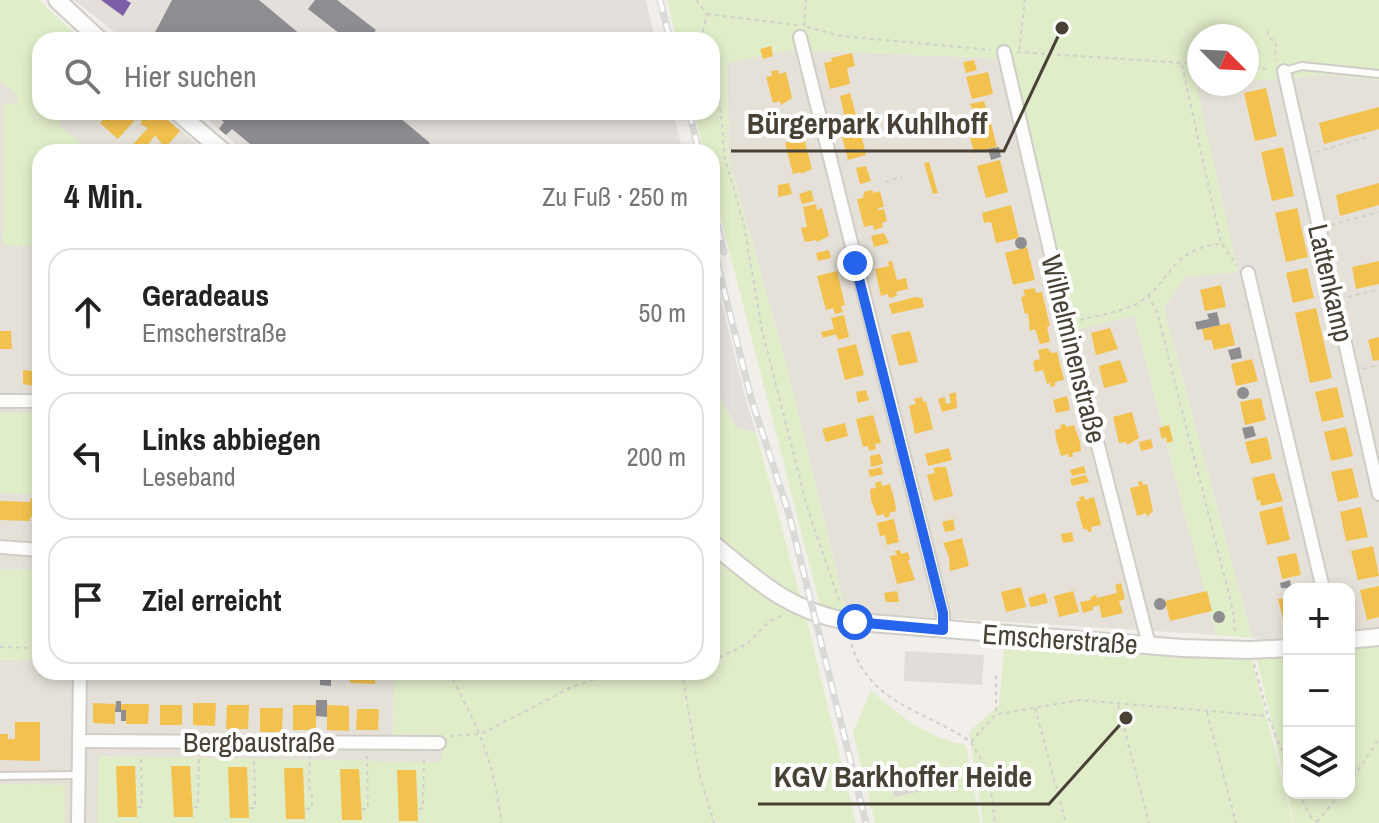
<!DOCTYPE html>
<html lang="de">
<head>
<meta charset="utf-8">
<style>
	body { margin:0; font-family:"Archivo Narrow",sans-serif; background:#f6f6f6; color:#222 }
	.controls { position:absolute; right:24px; bottom:24px; display:grid; overflow:hidden; border-radius:16px; box-shadow:0 4px 12px #0003 }
	.controls button { width:72px; height:72px; display:grid; place-items:center; padding:0; border:0; border-bottom:2px solid #e0e0e0; background:#fff; color:#222; font:40px sans-serif }
	.compass { position:absolute; left:1187px; top:24px; width:72px; height:72px; border-radius:50%; background:#fff; box-shadow:0 4px 12px #0003; rotate:114deg }
	.stop { position:absolute; width:24px; height:24px; margin:-18px; border:6px solid #2563eb; border-radius:50%; background:#fff }
	.stop.end { background:#2563eb; border-color:#fff; box-shadow:0 2px 8px #0008 }
	.list { margin:0; padding:0; list-style:none }
	h2 { display:flex; justify-content:space-between; align-items:center; height:104px; margin:0; padding:0 32px; font-size:34px }
	h2 small { font-size:26px; font-weight:400; color:#767676 }
	.list li { display:grid; grid-template-columns:52px 1fr auto; gap:24px; align-items:center; box-sizing:border-box; height:128px; margin:0 16px 16px; padding:0 16px; border:2px solid #e0e0e0; border-radius:24px }
	.list b { display:block; font-size:30px; white-space:nowrap }
	.list p { margin:0; font-size:26px; white-space:nowrap; color:#767676 }
	.list em { font-size:26px; font-style:normal; color:#767676 }
	.icon { flex:none; width:44px; height:44px; fill:none; stroke:currentColor; stroke-width:2; stroke-linecap:round; stroke-linejoin:round }
	.map { position:relative; flex:none; width:1379px; height:823px; overflow:hidden }
	.search { position:absolute; background:#fff; box-shadow:0 4px 12px #0003; left:32px; top:32px; width:688px; height:88px; display:flex; align-items:center; gap:20px; box-sizing:border-box; padding:0 28px; border-radius:24px; color:#767676; font-size:30px }
	.panel { position:absolute; background:#fff; box-shadow:0 4px 12px #0003; left:32px; top:144px; width:688px; height:536px; border-radius:24px }
	.map>svg:first-child { display:block }
	.residential { fill:#e6e1d8 }
	.industrial { fill:#e4dfda }
	.green { fill:#e0edc9 }
	.parking { fill:#e1deda }
	.homes { fill:#f2c14e }
	.offices { fill:#7b5ea7 }
	.industry { fill:#8d8d92 }
	.building { fill:#dbd8d3 }
	.lines { fill:none; stroke-linecap:round; stroke-linejoin:round }
	.service-casing { stroke:#d0cdc8; stroke-width:10 }
	.minor-casing { stroke:#d0cdc8; stroke-width:16 }
	.tertiary-casing { stroke:#d0cdc8; stroke-width:20 }
	.path { stroke:#d2cfcb; stroke-width:2; stroke-dasharray:4 4; stroke-linecap:butt }
	.service { stroke:#fdfdfc; stroke-width:6 }
	.minor { stroke:#fdfdfc; stroke-width:12 }
	.tertiary { stroke:#fdfdfc; stroke-width:16 }
	.rail-casing { stroke:#d9d9d8; stroke-width:7 }
	.rail { stroke:#fff; stroke-width:4; stroke-dasharray:12; stroke-linecap:butt }
	.route { stroke:#2563eb; stroke-width:10 }
	.labels { text-anchor:middle; stroke-width:8; stroke-linejoin:round; paint-order:stroke }
	.street-label { font-size:28px; fill:#484136; stroke:#fff }
	.leader { fill:none; stroke:#484136; stroke-width:3 }
	.callout-dot { fill:#484136; stroke:#fff; stroke-width:3 }
	.callout-label { font-size:30px; text-anchor:middle; font-weight:bold; fill:#484136; stroke:#fff; stroke-width:8; stroke-linejoin:round; paint-order:stroke }
</style>
</head>
<body>
<div class="map">
<svg width="1379" height="823" viewBox="0 0 1379 823">
	<rect width="100%" height="100%" fill="#f2efeb"/>
	<!-- residential -->
	<g class="residential">
		<polygon points="789,50 1010,59 1070,331 1134,316 1216,635 846,612 790,378 729,159 727,63"/>
		<polygon points="1329,75 1379,80 1379,634 1349,635 1349,589 1289,589 1289,639 1278,641 1252,638 1164,309 1185,277 1238,271 1195,83 1247,84 1247,81"/>
		<polygon points="0,81 58,125 63,112 160,112 206,152 40,152 40,672 394,672 393,737 442,737 442,823 0,823"/>
	</g>
	<!-- industrial -->
	<g class="industrial">
		<polygon points="74,0 646,0 655,40 125,40"/>
		<polygon points="200,112 673,112 683,152 244,152"/>
		<polygon points="712,265 745,396 756,433 737,428 712,385"/>
	</g>
	<!-- green -->
	<g class="green">
		<polygon points="0,0 39,0 82,40 40,40 40,112 63,112 59,126 94,152 40,152 40,246 3,245 4,104 17,103 17,94 0,81"/>
		<polygon points="667,0 1379,0 1379,80 1329,75 1247,81 1247,36 1199,36 1199,83 1196,84 1238,272 1185,277 1164,309 1252,638 1216,635 1134,316 1070,331 1009,59 789,50 727,63 729,159 790,378 846,612 820,605 712,184 712,152 704,152 694,112 712,112 712,40 677,40"/>
		<polygon points="712,385 737,428 756,433 800,595 795,602 712,536"/>
		<polygon points="0,413 40,413 40,495 0,493"/>
		<polygon points="712,549 805,613 856,823 97,823 99,756 441,762 441,737 393,737 394,672 712,672"/>
		<polygon points="0,569 36,569 35,660 0,660"/>
		<polygon points="1005,635 1250,651 1293,823 983,823 969,732 999,705"/>
		<polygon points="1379,641 1379,823 1294,823 1255,650 1289,648 1289,793 1349,793 1349,644"/>
		<path d="M871 690C896 714 931 740 966 745L980 823H875L853 732Z"/>
		<polygon points="0,784 65,785 65,823 0,823"/>
	</g>
	<!-- parking -->
	<polygon class="parking" points="905,651 984,655 982,685 904,681"/>
	<!-- homes -->
	<g class="homes">
		<polygon points="771,46 773,56 763,59 760,49"/>
		<polygon points="852,53 855,66 847,68 850,84 830,89 824,63 832,61 831,58"/>
		<polygon points="974,60 977,70 966,73 963,62"/>
		<polygon points="778,70 779,74 786,72 792,98 781,105 780,101 773,103 766,77 772,76 771,71"/>
		<polygon points="988,72 993,94 972,99 966,77"/>
		<polygon points="1266,88 1277,136 1255,141 1244,93"/>
		<polygon points="850,93 856,115 845,118 840,96"/>
		<polygon points="984,101 986,108 973,111 970,104"/>
		<polygon points="1379,107 1379,129 1324,144 1319,123"/>
		<polygon points="109,112 159,112 180,131 165,148 155,135 143,152 126,152 148,128 140,124 142,122 135,113 130,118 134,121 118,139 100,123"/>
		<polygon points="989,115 997,147 974,153 966,120"/>
		<polygon points="851,122 852,126 859,125 866,155 848,160 840,129 847,127 846,123"/>
		<polygon points="780,124 783,135 773,137 770,127"/>
		<polygon points="796,136 797,140 804,138 812,169 801,174 801,172 793,174 785,143 791,141 790,137"/>
		<polygon points="1283,147 1294,196 1272,201 1261,152"/>
		<polygon points="1000,160 1008,192 986,198 977,166"/>
		<polygon points="929,162 938,193 933,194 924,163"/>
		<polygon points="866,166 871,181 860,184 856,168"/>
		<polygon points="789,183 792,194 778,197 778,185"/>
		<polygon points="1379,183 1379,205 1340,216 1336,195"/>
		<polygon points="811,190 814,201 802,204 799,194"/>
		<polygon points="871,190 874,193 880,191 884,207 878,208 878,210 884,209 887,221 882,223 883,227 874,230 873,225 864,227 857,199 863,198 864,192"/>
		<polygon points="816,204 817,210 822,208 829,236 817,242 816,240 805,242 801,228 807,227 803,207"/>
		<polygon points="1011,205 1019,238 996,243 991,222 984,223 982,213"/>
		<polygon points="1297,208 1308,257 1286,262 1275,213"/>
		<polygon points="884,233 889,243 874,247 871,236"/>
		<polygon points="1027,247 1035,280 1013,285 1005,253"/>
		<polygon points="829,250 831,258 818,261 816,253"/>
		<polygon points="892,261 897,280 906,278 908,289 896,292 897,296 889,298 888,294 881,296 875,269 889,266 888,262"/>
		<polygon points="1379,261 1379,284 1356,289 1352,267"/>
		<polygon points="1307,268 1314,298 1293,303 1286,273"/>
		<polygon points="837,271 845,305 841,306 843,312 835,314 833,308 826,310 817,276"/>
		<polygon points="1221,285 1226,307 1205,311 1200,290"/>
		<polygon points="1035,288 1036,293 1042,292 1050,326 1047,327 1050,342 1040,344 1035,329 1030,331 1028,313 1025,314 1021,297 1025,296 1023,290"/>
		<polygon points="915,297 922,298 924,307 892,314 889,304"/>
		<polygon points="1316,308 1332,378 1310,383 1295,313"/>
		<polygon points="844,315 849,337 838,340 836,334 823,338 821,332 834,329 831,318"/>
		<polygon points="1230,323 1235,345 1214,350 1211,339 1205,341 1202,329"/>
		<polygon points="1110,328 1118,349 1096,355 1091,333"/>
		<polygon points="0,331 11,331 12,349 0,349"/>
		<polygon points="910,331 918,362 899,366 891,335"/>
		<polygon points="1379,337 1379,360 1373,361 1368,340"/>
		<polygon points="856,344 864,375 845,380 837,349"/>
		<polygon points="1047,348 1052,353 1057,352 1064,380 1055,382 1055,386 1051,387 1050,383 1047,384 1043,370 1035,372 1033,361 1040,359 1038,350"/>
		<polygon points="1252,359 1258,381 1236,386 1231,364"/>
		<polygon points="1120,360 1128,382 1104,388 1099,366"/>
		<polygon points="32,368 40,368 40,387 23,384 23,370 32,371"/>
		<polygon points="1337,387 1344,417 1322,422 1315,392"/>
		<polygon points="866,390 869,400 858,403 856,392"/>
		<polygon points="956,392 957,408 942,412 938,399 945,397 946,404 951,403 949,394"/>
		<polygon points="1067,396 1070,410 1056,413 1053,400"/>
		<polygon points="922,397 923,402 926,401 933,429 915,434 909,406 916,404 914,399"/>
		<polygon points="1261,398 1266,420 1245,425 1240,402"/>
		<polygon points="1132,412 1139,438 1127,445 1126,442 1119,443 1113,417"/>
		<polygon points="873,415 881,443 875,444 876,449 869,451 868,446 863,447 856,419"/>
		<polygon points="845,423 848,436 826,442 822,429"/>
		<polygon points="1065,424 1066,427 1074,425 1080,442 1081,451 1072,453 1073,457 1069,457 1068,454 1061,456 1056,439 1055,430 1061,428 1060,425"/>
		<polygon points="1169,425 1173,441 1167,443 1166,437 1162,439 1159,428"/>
		<polygon points="1346,427 1353,456 1331,461 1324,432"/>
		<polygon points="1267,437 1272,459 1251,464 1245,442"/>
		<polygon points="1151,439 1153,448 1141,451 1139,442"/>
		<polygon points="949,448 952,460 928,466 925,454"/>
		<polygon points="880,454 883,464 871,467 870,456"/>
		<polygon points="1084,466 1086,473 1072,476 1070,470"/>
		<polygon points="881,467 883,474 870,477 868,470"/>
		<polygon points="939,467 946,467 953,496 934,501 927,475 935,473 933,468"/>
		<polygon points="1352,468 1359,497 1338,502 1331,472"/>
		<polygon points="1274,473 1283,501 1261,506 1260,500 1257,501 1252,478"/>
		<polygon points="1086,475 1089,482 1072,486 1070,479"/>
		<polygon points="881,481 882,486 890,484 895,502 896,511 889,513 890,516 885,518 884,514 877,516 871,500 870,489 876,488 875,483"/>
		<polygon points="1142,481 1143,485 1147,484 1153,511 1147,517 1146,513 1137,516 1130,488 1139,486 1138,482"/>
		<polygon points="1084,496 1085,500 1094,497 1101,525 1091,527 1092,531 1088,532 1087,529 1083,529 1076,502 1080,501 1079,497"/>
		<polygon points="31,498 40,498 40,518 30,517 30,521 0,520 0,501 30,502"/>
		<polygon points="1282,506 1290,540 1267,545 1259,512"/>
		<polygon points="1361,507 1368,537 1346,541 1340,512"/>
		<polygon points="894,519 899,542 887,545 885,535 880,536 877,523"/>
		<polygon points="953,519 955,530 945,532 942,522"/>
		<polygon points="1072,532 1074,541 1063,543 1061,534"/>
		<polygon points="962,538 969,566 950,571 949,557 943,543"/>
		<polygon points="1373,546 1379,576 1358,580 1351,551"/>
		<polygon points="900,550 901,554 908,552 910,560 908,560 915,580 897,584 890,556 897,555 895,551"/>
		<polygon points="1296,553 1301,575 1282,579 1277,557"/>
		<polygon points="1121,583 1125,599 1119,601 1123,613 1102,618 1099,605 1093,607 1093,610 1083,613 1080,602 1091,600 1090,597 1096,595 1097,598 1117,593 1115,585"/>
		<polygon points="1379,586 1379,617 1367,620 1360,590"/>
		<polygon points="1021,587 1026,607 1006,612 1001,592"/>
		<polygon points="897,591 899,602 886,602 884,593"/>
		<polygon points="1073,591 1079,612 1059,617 1054,596"/>
		<polygon points="1207,591 1212,611 1170,621 1165,601"/>
		<polygon points="1045,593 1048,603 1031,607 1028,598"/>
		<polygon points="1289,597 1289,622 1284,623 1278,599"/>
		<polygon points="339,672 376,672 375,684 350,683 350,679 338,679"/>
		<polygon points="93,703 115,704 115,724 93,723"/>
		<polygon points="193,703 216,703 215,726 193,725"/>
		<polygon points="121,704 149,704 148,724 126,724 126,710 121,710"/>
		<rect x="160" y="705" width="22" height="20"/>
		<polygon points="227,705 249,705 248,729 226,729"/>
		<rect x="293" y="705" width="23" height="25"/>
		<polygon points="327,705 349,706 349,731 327,730"/>
		<polygon points="260,708 283,708 282,732 260,732"/>
		<polygon points="357,709 379,709 378,730 356,730"/>
		<polygon points="15,722 40,722 40,761 0,760 0,734 8,734 8,739 15,739"/>
		<polygon points="116,766 135,766 137,817 118,817"/>
		<polygon points="171,766 190,766 193,817 174,817"/>
		<polygon points="228,767 247,767 249,818 230,818"/>
		<polygon points="284,768 303,768 305,819 286,819"/>
		<polygon points="340,769 359,769 362,820 342,820"/>
		<polygon points="397,770 416,770 418,821 399,821"/>
	</g>
	<!-- offices -->
	<polygon class="offices" points="101,0 126,0 131,3 123,16"/>
	<!-- industry -->
	<g class="industry">
		<polygon points="172,0 259,0 307,40 151,40"/>
		<polygon points="315,0 337,0 376,30 368,40 348,40 308,9"/>
		<polygon points="212,112 393,112 430,143 422,152 260,152 232,129 226,135 219,129 224,122"/>
		<polygon points="999,147 1001,157 991,160 988,149"/>
		<circle cx="1021" cy="243" r="6"/>
		<polygon points="1217,312 1220,325 1197,330 1195,322 1209,319 1207,314"/>
		<polygon points="1240,347 1242,358 1231,360 1228,350"/>
		<circle cx="1243" cy="393" r="6"/>
		<polygon points="1253,426 1256,436 1245,439 1242,428"/>
		<polygon points="1290,580 1291,586 1300,583 1302,589 1281,588 1280,583"/>
		<circle cx="1160" cy="604" r="6"/>
		<circle cx="1219" cy="617" r="6"/>
		<polygon points="320,672 331,672 331,686 320,685"/>
		<polygon points="316,700 327,700 327,717 316,716"/>
		<polygon points="116,701 121,701 121,710 126,710 126,721 121,721 121,712 115,712"/>
	</g>
	<!-- building -->
	<polygon class="building" points="916,768 922,791 894,797 889,775"/>
	<g class="lines">
		<defs>
			<g id="service">
				<polyline points="1284,71 1302,66 1379,74"/>
				<polyline points="0,776 79,775"/>
			</g>
			<g id="minor">
				<polyline points="800,37 943,613 943,630"/>
				<polyline points="1004,52 1067,324 1149,645"/>
				<polyline points="1284,71 1379,494"/>
				<polyline points="1248,273 1323,589"/>
				<polyline points="0,401 40,401"/>
				<polyline points="0,547 40,550"/>
				<polyline points="79,741 439,743"/>
				<polyline points="78,823 80,672"/>
			</g>
			<g id="tertiary">
				<polyline points="57,0 100,40"/>
				<polyline points="177,112 224,152"/>
				<path d="M712 543C757 580 786 609 845 621L1183 648 1249 650 1289 648"/>
				<polyline points="1349,640 1379,637"/>
			</g>
		</defs>
		<!-- service casing -->
		<use href="#service" class="service-casing"/>
		<!-- minor casing -->
		<use href="#minor" class="minor-casing"/>
		<!-- tertiary casing -->
		<use href="#tertiary" class="tertiary-casing"/>
		<!-- path -->
		<g class="path">
			<polyline points="696,0 707,14 701,40"/>
			<polyline points="707,14 797,25"/>
			<polyline points="804,26 806,0"/>
			<polyline points="807,27 841,36 991,50"/>
			<polyline points="1267,31 1269,38 1276,42 1275,60"/>
			<polyline points="1019,50 1025,0"/>
			<polyline points="1017,52 1199,64"/>
			<polyline points="1182,65 1221,243 1237,265"/>
			<polyline points="1247,67 1270,69"/>
			<polyline points="712,77 719,97 725,158 744,225 762,330 808,510 840,603"/>
			<polyline points="1316,152 1370,136"/>
			<polyline points="885,182 902,177"/>
			<polyline points="1331,225 1379,212"/>
			<polyline points="1148,295 1157,312 1233,610 1235,634"/>
			<polyline points="1348,297 1379,289"/>
			<path d="M1080 320C1098 315 1124 312 1140 302 1172 280 1171 249 1220 244"/>
			<polyline points="1363,369 1379,365"/>
			<path d="M849 636C866 705 922 708 971 742L996 714V672"/>
			<polyline points="0,647 32,648 40,653"/>
			<polyline points="712,661 747,644 770,621 784,614"/>
			<polyline points="1254,664 1268,716 1289,769"/>
			<path d="M449 672C478 728 494 759 501 823"/>
			<polyline points="682,672 699,773 714,823"/>
			<polyline points="1118,705 1149,823"/>
			<polyline points="1035,708 1066,823"/>
			<polyline points="1207,712 1236,823"/>
			<polyline points="998,714 1080,700 1268,716"/>
			<polyline points="450,736 481,734 570,688 614,672"/>
			<polyline points="971,742 989,773 995,823"/>
			<polyline points="1349,784 1379,739"/>
			<polyline points="1299,793 1310,816 1317,822"/>
			<polyline points="138,807 142,807 141,755"/>
			<polyline points="194,807 198,807 199,755"/>
			<polyline points="250,808 255,808 254,755"/>
			<polyline points="306,809 312,808 312,793 309,787 310,756"/>
			<polyline points="362,809 368,809 367,756"/>
			<polyline points="419,809 423,808 424,756"/>
			<polyline points="1317,822 1341,793"/>
		</g>
		<!-- service -->
		<use href="#service" class="service"/>
		<!-- minor -->
		<use href="#minor" class="minor"/>
		<!-- tertiary -->
		<use href="#tertiary" class="tertiary"/>
		<defs>
			<g id="rail">
				<polyline points="660,0 670,40"/>
				<polyline points="689,112 699,152"/>
				<polyline points="712,205 724,252"/>
				<polyline points="712,242 751,398 789,514 866,823"/>
			</g>
		</defs>
		<!-- rail casing -->
		<use href="#rail" class="rail-casing"/>
		<!-- rail -->
		<use href="#rail" class="rail"/>
	</g>
	<g class="lines">
		<!-- route -->
		<polyline class="route" points="855,263 943,613 943,630 855,622"/>
	</g>
	<g class="labels">
		<!-- street labels -->
		<g class="street-label">
			<text transform="translate(1331 283) rotate(77)" y="10">Lattenkamp</text>
			<text transform="translate(1074 349) rotate(76)" y="10">Wilhelminenstraße</text>
			<text transform="translate(1060 639) rotate(4)" y="10">Emscherstraße</text>
			<text x="259" y="752">Bergbaustraße</text>
		</g>
	</g>
	<!-- callouts -->
	<path class="leader" d="M1062 28L1004 151H731M1126 718L1049 804H758"/>
	<g class="callout-dot">
		<circle cx="1062" cy="28" r="8"/>
		<circle cx="1126" cy="718" r="8"/>
	</g>
	<g class="callout-label">
		<text x="867" y="134">Bürgerpark Kuhlhoff</text>
		<text x="903" y="787">KGV Barkhoffer Heide</text>
	</g>
</svg>
<div class="controls">
<button>+</button>
<button>−</button>
<button><svg class="icon" aria-label="layers" viewBox="0 0 24 24"><path d="M12 4l9 5-9 5-9-5zM3 14l9 5 9-5"/></svg></button>
</div>
<svg class="compass" viewBox="-18 -18 36 36"><path d="M0-13l5 13h-10z" fill="#e53935"/><path d="M0 13l5-13h-10z" fill="#767676"/></svg>
<div class="stop" style="left:855px;top:622px"></div>
<div class="stop end" style="left:855px;top:263px"></div>
<div class="search"><svg class="icon" aria-label="search" viewBox="0 0 24 24"><circle cx="10" cy="10" r="6"/><path d="M15 15l6 6"/></svg>Hier suchen</div>
<section class="panel">
<h2>4 Min.<small>Zu Fuß · 250 m</small></h2>
<ul class="list">
<li><svg class="icon" aria-label="ahead" viewBox="0 0 24 24"><path d="M12 20V5M6 11l6-6 6 6"/></svg><div><b>Geradeaus</b><p>Emscherstraße</p></div><em>50 m</em></li>
<li><svg class="icon" aria-label="left" viewBox="0 0 24 24"><path d="M17 20v-9H6M10 6l-5 5 5 5"/></svg><div><b>Links abbiegen</b><p>Leseband</p></div><em>200 m</em></li>
<li><svg class="icon" aria-label="arrive" viewBox="0 0 24 24"><path d="M6 21V4h12l-3 4 3 4H6"/></svg><div><b>Ziel erreicht</b></div></li>
</ul>
</section>
</div>
</body>
</html>
